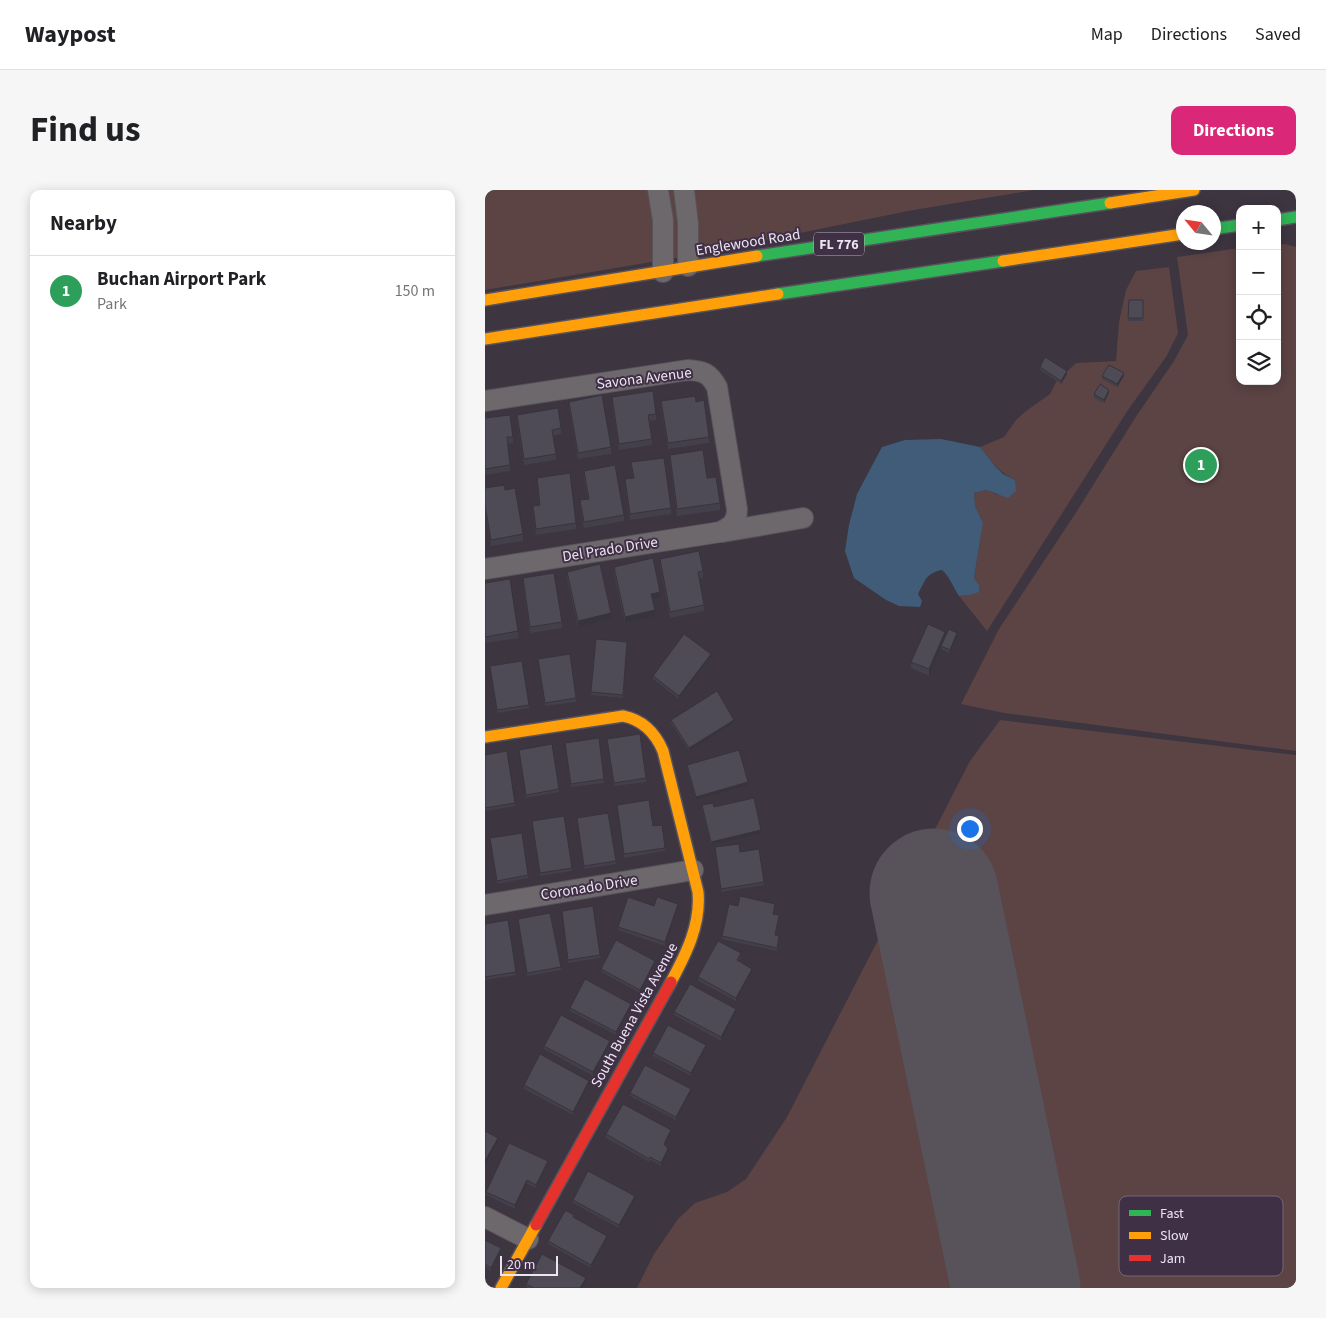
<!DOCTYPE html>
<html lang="en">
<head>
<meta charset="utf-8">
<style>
	body { margin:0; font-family:"Source Sans 3",sans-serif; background:#f6f6f6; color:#202124 }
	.controls { position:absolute; right:15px; top:15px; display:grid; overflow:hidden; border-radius:10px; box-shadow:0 2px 12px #0003 }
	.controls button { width:45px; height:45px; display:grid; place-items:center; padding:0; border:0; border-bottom:1px solid #e0e0e0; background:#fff; color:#202124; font:25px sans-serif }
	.compass { position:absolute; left:691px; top:15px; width:45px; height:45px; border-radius:50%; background:#fff; box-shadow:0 2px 12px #0003; rotate:299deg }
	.scale { position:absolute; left:15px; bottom:12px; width:58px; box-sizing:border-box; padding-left:5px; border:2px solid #ede4f2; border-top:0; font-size:14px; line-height:18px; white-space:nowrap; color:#ede4f2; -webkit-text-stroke:4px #3f3045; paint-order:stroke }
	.you { position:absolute; left:484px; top:638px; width:18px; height:18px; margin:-12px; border:4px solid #fff; border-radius:50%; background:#1a73e8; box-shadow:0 0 0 8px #1a73e833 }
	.badge { display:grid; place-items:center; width:32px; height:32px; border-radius:50%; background:#db2777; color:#fff; font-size:16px; font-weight:700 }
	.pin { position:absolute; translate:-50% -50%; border:2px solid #fff; box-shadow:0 1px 5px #0006 }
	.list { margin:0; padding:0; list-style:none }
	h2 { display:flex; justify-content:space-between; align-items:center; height:65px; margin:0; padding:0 20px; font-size:21px }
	h2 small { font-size:16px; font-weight:400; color:#757577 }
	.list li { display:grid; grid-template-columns:32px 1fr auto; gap:15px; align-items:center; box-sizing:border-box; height:70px; padding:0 20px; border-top:1px solid #e0e0e0 }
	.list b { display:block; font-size:19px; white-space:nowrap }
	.list p { margin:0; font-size:16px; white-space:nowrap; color:#757577 }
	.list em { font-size:16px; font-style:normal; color:#757577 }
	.icon { flex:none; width:28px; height:28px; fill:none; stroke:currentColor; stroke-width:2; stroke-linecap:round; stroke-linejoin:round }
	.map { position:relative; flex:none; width:811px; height:1098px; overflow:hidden; border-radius:10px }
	header { display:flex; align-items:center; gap:30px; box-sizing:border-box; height:70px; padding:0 25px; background:#fff; border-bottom:1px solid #e0e0e0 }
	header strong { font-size:24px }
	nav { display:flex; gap:28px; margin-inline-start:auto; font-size:18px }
	.intro { display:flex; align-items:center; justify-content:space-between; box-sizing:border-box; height:120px; padding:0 30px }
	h1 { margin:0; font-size:35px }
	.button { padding:12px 22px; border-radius:10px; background:#db2777; color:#fff; font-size:18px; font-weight:700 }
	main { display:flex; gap:30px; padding:0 30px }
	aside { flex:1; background:#fff; border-radius:10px; box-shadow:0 2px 12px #0003 }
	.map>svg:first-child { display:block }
	.green { fill:#5b4443 }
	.water { fill:#405c78 }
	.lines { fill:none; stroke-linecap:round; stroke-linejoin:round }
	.runway { stroke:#58525a; stroke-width:129 }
	.street-casing { stroke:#58525c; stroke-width:22 }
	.fast-casing { stroke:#58525c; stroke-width:14 }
	.slow-casing { stroke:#58525c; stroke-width:14 }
	.jam-casing { stroke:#58525c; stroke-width:14 }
	.street { stroke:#6d686c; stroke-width:20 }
	.fast { stroke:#30b455; stroke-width:11 }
	.slow { stroke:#ff9f0a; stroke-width:11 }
	.jam { stroke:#e5322d; stroke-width:11 }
	.wall { fill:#43404b }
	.shaded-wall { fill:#37343d }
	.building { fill:#4e4b57; stroke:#37343d }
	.labels { text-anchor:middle; stroke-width:4; stroke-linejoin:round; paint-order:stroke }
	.shield { fill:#3f3045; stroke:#b9aebe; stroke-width:1 }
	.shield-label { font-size:14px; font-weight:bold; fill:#ede4f2 }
	.street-label { font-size:15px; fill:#ede4f2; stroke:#3f3045 }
	.key { fill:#3f3045; stroke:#736679; stroke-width:1 }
	.key-label { font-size:14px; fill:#ede4f2 }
</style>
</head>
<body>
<header>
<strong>Waypost</strong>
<nav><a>Map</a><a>Directions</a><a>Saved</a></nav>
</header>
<div class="intro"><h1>Find us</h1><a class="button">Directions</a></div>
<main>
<aside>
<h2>Nearby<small></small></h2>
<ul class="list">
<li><span class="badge" style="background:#2e9e5b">1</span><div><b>Buchan Airport Park</b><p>Park</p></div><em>150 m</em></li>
</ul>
</aside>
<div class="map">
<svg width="811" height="1098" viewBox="0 0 811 1098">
	<rect width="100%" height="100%" fill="#3d3540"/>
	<!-- green -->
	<g class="green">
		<polygon points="0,0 549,0 423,21 202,66 0,100"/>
		<polygon points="800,54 811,57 811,561 519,523 476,514 514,439 590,324 652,225 689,171 703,145 692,67 755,58 755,191 792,191 792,55"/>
		<path d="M684 77 693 143 681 167 643 220 502 441 474 406 485 405 494 395 489 388 498 333 490 316 489 303 501 300 513 305 530 290C514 282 506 271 495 257L519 247 531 230 541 221 565 204 571 192 591 173 631 171 634 132 641 100 651 81Z"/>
		<polygon points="515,530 811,565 811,1098 152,1098 169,1064 193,1029 210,1013 242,1002 261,989 302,927 485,571"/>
	</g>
	<!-- water -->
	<path class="water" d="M456 249 495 257 510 276 518 284 530 290 531 301 523 308 501 300 489 303 490 316 498 333 489 388 494 395V402L485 405 474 406C468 397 465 387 457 380 441 383 440 391 433 404L437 411 435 417 414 416 401 410 369 388 360 361 364 335 372 304 397 257 420 250Z"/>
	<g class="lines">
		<!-- runway -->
		<polyline class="runway" points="449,703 531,1098"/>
		<defs>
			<g id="street">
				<polyline points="173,0 178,30 178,82"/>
				<polyline points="199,0 203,33 203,76"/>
				<path d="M0 211 203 180C219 181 224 183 232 197L252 319C252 332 246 337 235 342L0 379"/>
				<polyline points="237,342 318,328"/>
				<polyline points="0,715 208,680"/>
				<polyline points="0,1027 43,1049"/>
			</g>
			<g id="fast">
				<polyline points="792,30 811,27"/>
				<polyline points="728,39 755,35"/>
				<polyline points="272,66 625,13"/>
				<polyline points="293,104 518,71"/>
			</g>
			<g id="slow">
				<polyline points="625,13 709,0"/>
				<polyline points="518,71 698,44"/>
				<polyline points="0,110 272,66"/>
				<polyline points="0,149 293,104"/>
				<path d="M0 547 138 526C158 530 170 542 178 561L213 702C216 735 201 764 186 792"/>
				<polyline points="16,1098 51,1035"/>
			</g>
			<polyline id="jam" points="51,1035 186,792"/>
		</defs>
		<!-- street casing -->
		<use href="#street" class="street-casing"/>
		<!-- fast casing -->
		<use href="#fast" class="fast-casing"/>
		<!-- slow casing -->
		<use href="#slow" class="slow-casing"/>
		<!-- jam casing -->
		<use href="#jam" class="jam-casing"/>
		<!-- street -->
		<use href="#street" class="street"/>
		<!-- fast -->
		<use href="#fast" class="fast"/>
		<!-- slow -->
		<use href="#slow" class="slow"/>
		<!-- jam -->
		<use href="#jam" class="jam"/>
	</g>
	<!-- wall -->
	<g class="wall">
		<polygon points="644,110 658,110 658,131 643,131"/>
		<polygon points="555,177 582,184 576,194 555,180"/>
		<polygon points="617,186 639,186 632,197 617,189"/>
		<polygon points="624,203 619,213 609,208 609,204"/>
		<polygon points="127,207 171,224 171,230 164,231 167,249 167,255 134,260 127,213"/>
		<polygon points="176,211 211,212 224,247 224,253 183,259 176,217"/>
		<polygon points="84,212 126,257 126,264 93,269 84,218"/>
		<polygon points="32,225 76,238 76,244 68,246 71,264 71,270 39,275 32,231"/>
		<polygon points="0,228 28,247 28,253 22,254 25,275 25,281 0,285"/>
		<polygon points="185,265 222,288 235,313 235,320 192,326 185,271"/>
		<polygon points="146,272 186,318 186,324 145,330 140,295 140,289 148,288"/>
		<polygon points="99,281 139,325 139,331 99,338 95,316 95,310 103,309 99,287"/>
		<polygon points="52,288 91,333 91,339 51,345 48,322 48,316 54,315"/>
		<polygon points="0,298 38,344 38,351 6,356 0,321"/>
		<polygon points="175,369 218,381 218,388 214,388 219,415 219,421 185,428 175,375"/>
		<polygon points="129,377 175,408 168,410 170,426 140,433 129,383"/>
		<polygon points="82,382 126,429 93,437 82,388"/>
		<polygon points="38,388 77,432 77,438 45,443 38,394"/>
		<polygon points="0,393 33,441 33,448 0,453"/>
		<polygon points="472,446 465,463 456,459 456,457 444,486 426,478 426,472 460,447"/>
		<polygon points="111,449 142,452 138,508 106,505"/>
		<polygon points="226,467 194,509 168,489 168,486"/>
		<polygon points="53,469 91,508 91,512 60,516"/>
		<polygon points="5,476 44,515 44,518 12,523"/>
		<polygon points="186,530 249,533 204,561 186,533"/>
		<polygon points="122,549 161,588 161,592 129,596"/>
		<polygon points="80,553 119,589 119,593 86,597"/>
		<polygon points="34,560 74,599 74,602 41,608"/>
		<polygon points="0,565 30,613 30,616 0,621"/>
		<polygon points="202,575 263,595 211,610 202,578"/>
		<polygon points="132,615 168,636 180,658 180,661 139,668"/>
		<polygon points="217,615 229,617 276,644 226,655 217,618"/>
		<polygon points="92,628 131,671 131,674 99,679"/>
		<polygon points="47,631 87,678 87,681 55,686"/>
		<polygon points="5,648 43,685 43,688 12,694"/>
		<polygon points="230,657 255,662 279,692 279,695 236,702"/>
		<polygon points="169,716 193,717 180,756 133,740 133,737"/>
		<polygon points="253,716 290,717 288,724 294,728 290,746 294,749 292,761 237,749 237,746"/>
		<polygon points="77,721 115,765 115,768 83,773"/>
		<polygon points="33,729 76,777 76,780 42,786"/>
		<polygon points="0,734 31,782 31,785 0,790"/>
		<polygon points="256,766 253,771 267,782 251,811 213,791 213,787"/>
		<polygon points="170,774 155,803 116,782 116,779"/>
		<polygon points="146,817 131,845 85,821 85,818"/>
		<polygon points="189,822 251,822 236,851 189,825"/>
		<polygon points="125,854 108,886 59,859 59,856"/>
		<polygon points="221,858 206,886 168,866 168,863"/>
		<polygon points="104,894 88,925 39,899 39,895"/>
		<polygon points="206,902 191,930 145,906 145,903"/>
		<polygon points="121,944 186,944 180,955 183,962 176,976 165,970 164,972 121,948"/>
		<polygon points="63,974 51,998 42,994 30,1019 1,1005 1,1002"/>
		<polygon points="150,1009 134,1038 88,1013 88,1010"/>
		<polygon points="89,1028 122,1049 106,1078 63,1054 63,1051"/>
		<polygon points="0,1050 16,1061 6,1081 0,1077"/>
		<polygon points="101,1091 97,1098 43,1098 41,1097 41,1094"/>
	</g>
	<!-- shaded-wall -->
	<g class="shaded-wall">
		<polygon points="582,181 582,184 576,194 576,191"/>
		<polygon points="639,183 639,186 632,197 632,194"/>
		<polygon points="624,200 624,203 619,213 619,210"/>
		<polygon points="175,402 175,408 166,410 166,404"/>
		<polygon points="170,420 170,426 140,433 140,427"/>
		<polygon points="126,423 126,429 93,437 93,431"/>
		<polygon points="460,442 460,448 444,486 444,479"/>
		<polygon points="472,443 472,446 465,463 465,460"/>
		<polygon points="226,464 226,467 194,509 194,506"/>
		<polygon points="249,530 249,533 204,561 204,558"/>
		<polygon points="263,592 263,595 211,610 211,607"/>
		<polygon points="276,640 276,644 226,655 226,652"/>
		<polygon points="193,714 193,717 180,756 180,752"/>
		<polygon points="170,771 170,774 155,803 155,800"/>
		<polygon points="267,779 267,782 251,811 251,808"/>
		<polygon points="146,814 146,817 131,845 131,842"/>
		<polygon points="251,819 251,822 236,851 236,847"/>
		<polygon points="125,851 125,854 108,886 108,882"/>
		<polygon points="221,855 221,858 206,886 206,883"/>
		<polygon points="104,891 104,894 88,925 88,922"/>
		<polygon points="206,899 206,902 191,930 191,927"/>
		<polygon points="186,940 186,944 179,957 179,954"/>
		<polygon points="13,948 13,951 0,974 0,971"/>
		<polygon points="183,959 183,962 176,976 176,973"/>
		<polygon points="63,971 63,974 51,998 51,995"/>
		<polygon points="42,990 42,994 30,1019 30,1015"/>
		<polygon points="150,1006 150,1009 134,1038 134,1035"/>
		<polygon points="122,1046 122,1049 106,1078 106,1075"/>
		<polygon points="16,1058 16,1061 6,1081 6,1078"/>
		<polygon points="101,1088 101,1091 97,1098 95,1098"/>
	</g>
	<!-- building -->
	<g class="building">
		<polygon points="644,110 658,110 658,128 643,128"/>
		<polygon points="560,167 582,181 576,191 555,177"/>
		<polygon points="624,175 639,183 632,194 617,186"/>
		<polygon points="615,194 624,200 619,210 609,204"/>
		<polygon points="168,201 171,224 163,225 167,249 134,254 127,207"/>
		<polygon points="117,205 126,257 93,263 84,212"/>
		<polygon points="210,206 211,212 219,210 224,247 183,253 176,211"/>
		<polygon points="73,218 76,238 67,240 71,264 39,269 32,225"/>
		<polygon points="25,225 28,247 22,247 25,275 0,279 0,228"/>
		<polygon points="218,260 222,288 231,287 235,313 192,319 185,265"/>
		<polygon points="179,268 186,318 145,324 140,289 149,288 146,272"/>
		<polygon points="130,275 139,325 99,332 95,310 104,309 99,281"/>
		<polygon points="85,283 91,333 51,339 48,316 55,315 52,288"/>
		<polygon points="19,295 20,300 30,298 38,344 6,350 0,315 0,298"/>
		<polygon points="214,361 218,381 213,382 219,415 185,422 175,369"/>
		<polygon points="168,368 175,402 166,404 170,420 140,427 129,377"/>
		<polygon points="115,374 126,423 93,431 82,382"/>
		<polygon points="69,383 77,432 45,437 38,388"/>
		<polygon points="25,389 33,441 0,447 0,393"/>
		<polygon points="443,434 460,442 444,479 426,472"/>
		<polygon points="464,439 472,443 465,460 456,456"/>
		<polygon points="199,444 226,464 194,506 168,486"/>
		<polygon points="111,449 142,452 138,505 106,502"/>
		<polygon points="85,464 91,508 60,513 53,469"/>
		<polygon points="37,471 44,515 12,520 5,476"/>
		<polygon points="232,501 249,530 204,558 186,530"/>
		<polygon points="155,544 161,588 129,593 122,549"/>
		<polygon points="114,548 119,589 86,594 80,553"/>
		<polygon points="67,554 74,599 41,605 34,560"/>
		<polygon points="254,560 263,592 211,607 202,575"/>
		<polygon points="22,561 30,613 0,618 0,565"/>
		<polygon points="269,608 276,640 226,652 217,615 228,613 229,617"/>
		<polygon points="164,610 168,636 177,635 180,658 139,664 132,615"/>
		<polygon points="123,623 131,671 99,676 92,628"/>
		<polygon points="79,626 87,678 55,683 47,631"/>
		<polygon points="37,643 43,685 12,691 5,648"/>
		<polygon points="254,654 255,662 274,659 279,692 236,699 230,657"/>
		<polygon points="255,706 290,714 288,724 294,725 290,745 294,746 292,758 237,746 244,714 253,716"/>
		<polygon points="143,707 169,716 172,707 193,714 180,752 133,737"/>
		<polygon points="108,716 115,765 83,770 77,721"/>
		<polygon points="65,723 76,777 42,783 33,729"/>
		<polygon points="23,730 31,782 0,787 0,734"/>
		<polygon points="131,750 170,771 155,800 116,779"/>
		<polygon points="233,751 256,763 252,770 267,779 251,808 213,787"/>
		<polygon points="100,789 146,814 131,842 85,818"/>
		<polygon points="205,794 251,819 236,847 189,822"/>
		<polygon points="76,825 125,851 108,882 59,856"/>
		<polygon points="183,835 221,855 206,883 168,863"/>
		<polygon points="55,864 104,891 88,922 39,895"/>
		<polygon points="160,875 206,899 191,927 145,903"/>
		<polygon points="138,914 186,940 179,954 183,959 176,973 165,967 164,969 121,944"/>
		<polygon points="0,941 13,948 0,971"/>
		<polygon points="24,953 63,971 51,995 42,990 30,1015 1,1002"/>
		<polygon points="103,981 150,1006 134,1035 88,1010"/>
		<polygon points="80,1021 82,1021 89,1025 88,1027 122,1046 106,1075 63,1051"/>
		<polygon points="0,1050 16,1058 6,1078 0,1074"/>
		<polygon points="57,1064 101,1088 95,1098 49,1098 41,1094"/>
	</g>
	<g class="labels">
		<!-- shield labels -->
		<rect class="shield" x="329" y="42.5" width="50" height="23" rx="4"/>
		<g class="shield-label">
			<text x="354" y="59">FL 776</text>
		</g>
		<!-- street labels -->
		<g class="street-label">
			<text transform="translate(263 52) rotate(-9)" y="5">Englewood Road</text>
			<text transform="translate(159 188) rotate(-7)" y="5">Savona Avenue</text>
			<text transform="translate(125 359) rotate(-9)" y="5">Del Prado Drive</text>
			<text transform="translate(104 697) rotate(-9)" y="5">Coronado Drive</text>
			<text transform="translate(149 825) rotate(-61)" y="5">South Buena Vista Avenue</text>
		</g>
	</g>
	<!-- legend -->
	<rect x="634" y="1006" width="164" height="80" rx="8" class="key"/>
	<rect x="644" y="1020" width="22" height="6" fill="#30b455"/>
	<rect x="644" y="1042" width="22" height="7" fill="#ff9f0a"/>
	<rect x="644" y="1065" width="22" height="6" fill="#e5322d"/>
	<g class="key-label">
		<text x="675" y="1028">Fast</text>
		<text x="675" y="1050">Slow</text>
		<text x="675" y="1073">Jam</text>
	</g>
</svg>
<div class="controls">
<button>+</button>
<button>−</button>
<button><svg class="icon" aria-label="locate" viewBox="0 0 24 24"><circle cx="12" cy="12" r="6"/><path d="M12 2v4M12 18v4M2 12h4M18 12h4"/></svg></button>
<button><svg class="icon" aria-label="layers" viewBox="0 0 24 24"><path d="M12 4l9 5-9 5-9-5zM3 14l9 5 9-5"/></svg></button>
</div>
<svg class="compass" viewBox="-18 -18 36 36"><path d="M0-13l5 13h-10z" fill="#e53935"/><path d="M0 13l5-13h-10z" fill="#757577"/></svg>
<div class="scale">20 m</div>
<div class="you"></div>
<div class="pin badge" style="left:716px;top:275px;background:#2e9e5b">1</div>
</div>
</main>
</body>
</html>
